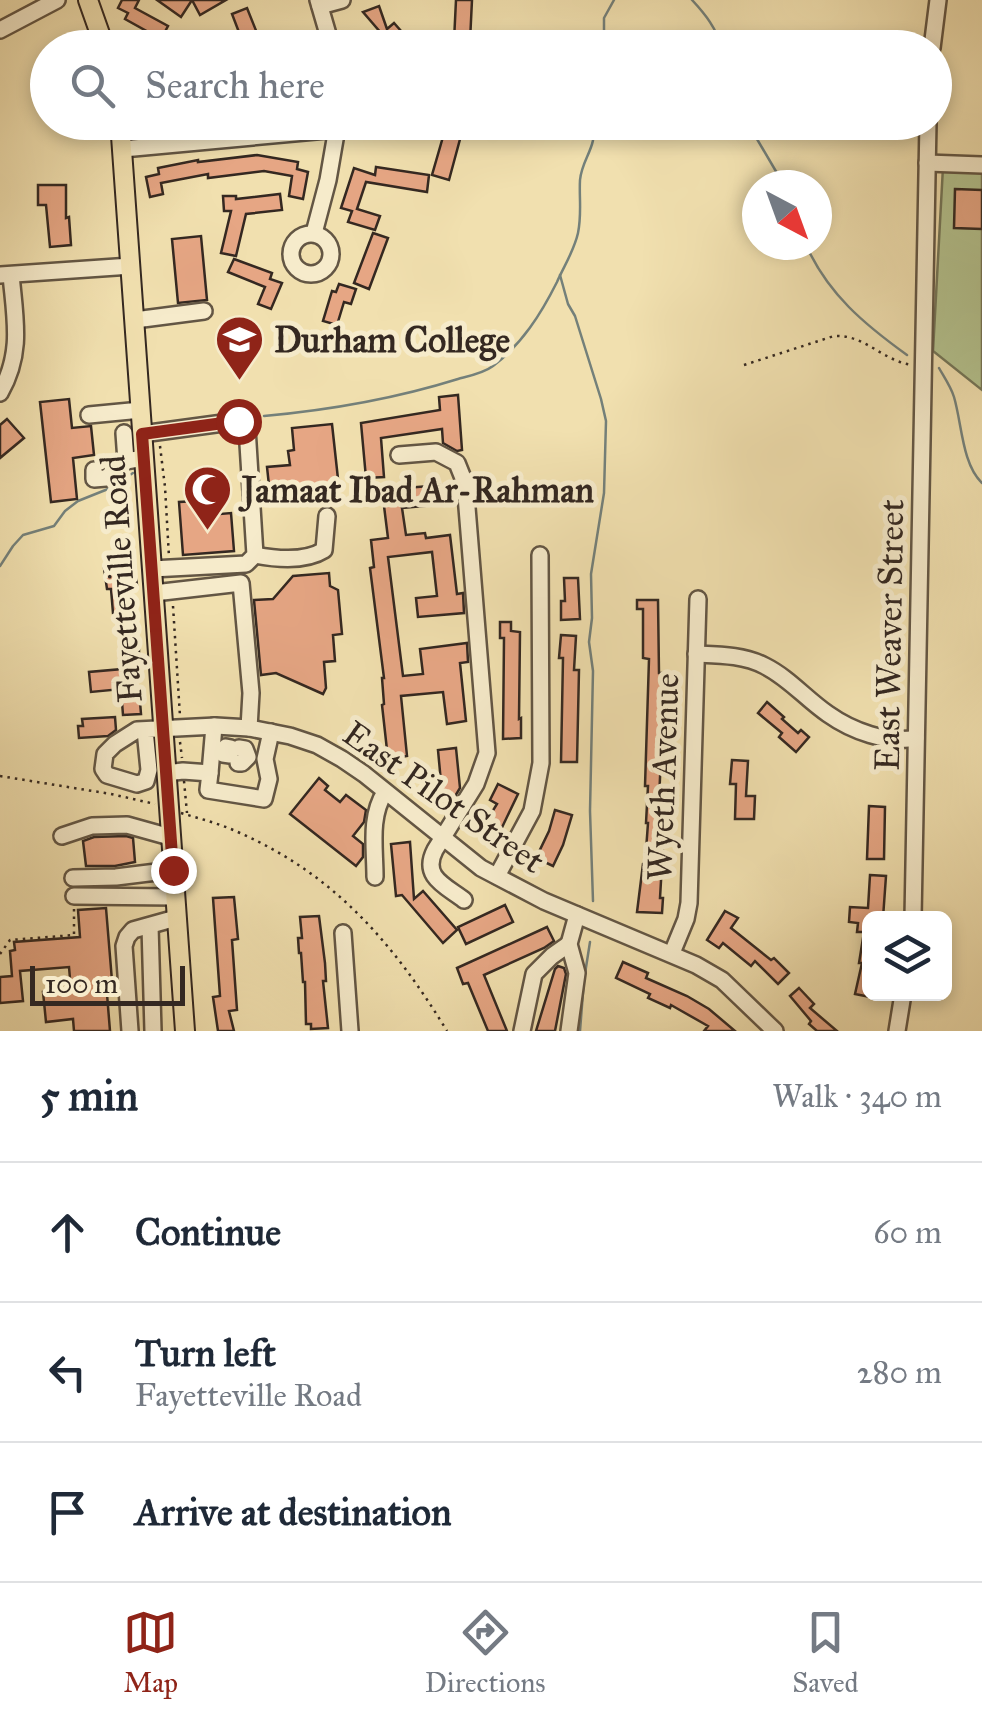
<!DOCTYPE html>
<html lang="en">
<head>
<meta charset="utf-8">
<style>
	body { margin:0; font-family:"IM FELL Great Primer",serif; background:#f6f6f7; color:#1f2937 }
	.controls { position:absolute; right:30px; bottom:30px; display:grid; overflow:hidden; border-radius:15px; box-shadow:0 5px 15px #0003 }
	.controls button { width:90px; height:90px; display:grid; place-items:center; padding:0; border:0; border-bottom:2px solid #e0e1e3; background:#fff; color:#1f2937; font:50px sans-serif }
	.compass { position:absolute; left:742px; top:170px; width:90px; height:90px; border-radius:50%; background:#fff; box-shadow:0 5px 15px #0003; rotate:139deg }
	.scale { position:absolute; left:30px; bottom:25px; width:155px; box-sizing:border-box; padding-left:10px; border:5px solid #342821; border-top:0; font-size:28px; line-height:35px; white-space:nowrap; color:#342821; -webkit-text-stroke:8px #f6ebcb; paint-order:stroke }
	.stop { position:absolute; width:30px; height:30px; margin:-22px; border:8px solid #8f2418; border-radius:50%; background:#fff }
	.stop.end { background:#8f2418; border-color:#fff; box-shadow:0 2px 10px #0008 }
	.list { margin:0; padding:0; list-style:none }
	h2 { display:flex; justify-content:space-between; align-items:center; height:130px; margin:0; padding:0 40px; font-size:42px }
	h2 small { font-size:32px; font-weight:400; color:#747a83 }
	.list li { display:grid; grid-template-columns:65px 1fr auto; gap:30px; align-items:center; box-sizing:border-box; height:140px; padding:0 40px; border-top:2px solid #e0e1e3 }
	.list b { display:block; font-size:38px; white-space:nowrap }
	.list p { margin:0; font-size:32px; white-space:nowrap; color:#747a83 }
	.list em { font-size:32px; font-style:normal; color:#747a83 }
	.icon { flex:none; width:55px; height:55px; fill:none; stroke:currentColor; stroke-width:2; stroke-linecap:round; stroke-linejoin:round }
	.map { position:relative; flex:none; width:982px; height:1031px; overflow:hidden }
	.search { position:absolute; background:#fff; box-shadow:0 5px 15px #0003; left:30px; right:30px; top:30px; height:110px; display:flex; align-items:center; gap:25px; box-sizing:border-box; padding:0 35px; border-radius:55px; color:#747a83; font-size:38px }
	.sheet { height:550px; background:#fff }
	nav { display:flex; justify-content:space-around; align-items:center; box-sizing:border-box; height:140px; border-top:2px solid #e0e1e3; background:#fff; font-size:28px; color:#747a83 }
	nav a { display:grid; justify-items:center; gap:5px }
	nav .on { color:#8f2418 }
	.map>svg:first-child { display:block }
	.green { fill:#b4c38f; stroke:#747658; stroke-width:2.5 }
	.lines { fill:none; stroke-linecap:round; stroke-linejoin:round }
	.stream { stroke:#74807a; stroke-width:2.5 }
	.building { fill:#e6a684; stroke:#342821; stroke-width:2.5 }
	.minor-casing { stroke:#635644; stroke-width:20 }
	.major-casing { stroke:#342821; stroke-width:22 }
	.path { stroke:#342821; stroke-width:2.5; stroke-dasharray:2.5 5; stroke-linecap:butt }
	.minor { stroke:#f6ebcb; stroke-width:15 }
	.major { stroke:#f1e0af; stroke-width:18 }
	.route { stroke:#8f2418; stroke-width:12 }
	.labels { text-anchor:middle; stroke-width:10; stroke-linejoin:round; paint-order:stroke }
	.poi-label { font-size:35px; font-weight:bold; fill:#342821; stroke:#f6ebcb; text-anchor:start }
	.street-label { font-size:35px; fill:#342821; stroke:#f6ebcb }
</style>
</head>
<body>
<div class="map">
<svg width="982" height="1031" viewBox="0 0 982 1031">
	<rect width="100%" height="100%" fill="#f1e0af"/>
	<filter id="stains"><feTurbulence type="fractalNoise" baseFrequency=".002" numOctaves="4"/><feColorMatrix values="0 0 0 0 .2 0 0 0 0 .09 0 0 0 0 .02 0 0 0 .5 -.17"/></filter>
	<radialGradient id="worn" r=".72"><stop offset=".6" stop-color="#630" stop-opacity="0"/><stop offset="1" stop-color="#630" stop-opacity=".3"/></radialGradient>
	<!-- green -->
	<polygon class="green" points="943,167 982,168 982,390 933,351"/>
	<g class="lines">
		<!-- stream -->
		<g class="stream">
			<path d="M692 0C706 15 716 28 722 48"/>
			<polyline points="604,48 604,18 614,0"/>
			<polyline points="747,122 784,185"/>
			<path d="M806 245C828 294 864 324 907 355"/>
			<polyline points="560,275 568,304 575,316 601,399 606,421 604,493 591,574 592,618 589,642 593,671 590,811 593,901"/>
			<path d="M939 368C944 377 951 387 954 397 962 424 962 464 982 483"/>
			<path d="M264 416C330 410 394 399 458 379 469 376 484 373 493 366 522 344 541 314 557 282 564 266 574 251 578 233 582 214 579 198 580 180 582 158 598 147 593 122"/>
			<polyline points="0,566 13,546 23,535 54,526 65,511 78,501 108,489 133,473"/>
			<polyline points="580,1031 584,980 590,942"/>
		</g>
	</g>
	<!-- building -->
	<g class="building">
		<polygon points="122,0 139,0 135,8 168,26 161,39 125,19 128,13 118,8"/>
		<polygon points="157,0 226,0 200,15 192,0 181,17"/>
		<polygon points="456,0 472,0 470,41 454,41"/>
		<polygon points="379,6 387,29 394,23 416,48 394,48 363,12"/>
		<polygon points="247,8 263,48 245,48 232,14"/>
		<polygon points="447,123 463,128 449,180 432,175"/>
		<polygon points="257,155 298,162 297,169 308,172 303,199 289,196 292,176 264,171 208,178 208,174 161,183 163,194 150,197 146,177 159,174 158,168 198,160 198,162"/>
		<polygon points="376,167 429,175 427,192 366,182 357,209 380,216 375,230 348,222 352,211 341,208 354,168 375,175"/>
		<polygon points="38,185 66,185 66,218 69,217 71,245 50,247 46,205 38,205"/>
		<polygon points="955,189 982,190 982,229 954,228"/>
		<polygon points="280,194 282,210 246,214 236,256 221,253 231,211 224,211 223,196 236,196 236,199"/>
		<polygon points="373,233 388,238 369,289 354,283"/>
		<polygon points="201,236 207,300 178,303 172,239"/>
		<polygon points="234,259 272,273 270,279 282,283 271,309 258,304 265,287 228,272"/>
		<polygon points="339,284 356,289 351,304 344,302 337,325 323,321 332,291 336,292"/>
		<polygon points="458,395 462,450 457,451 443,443 442,429 381,438 384,477 366,478 361,423 440,410 439,397"/>
		<polygon points="69,399 72,428 91,426 94,455 73,458 77,499 51,502 40,402"/>
		<polygon points="7,419 24,438 0,458 0,425"/>
		<polygon points="332,424 339,488 270,495 267,467 290,465 288,451 294,450 292,428"/>
		<polygon points="453,484 455,503 402,508 406,535 425,533 426,538 450,535 457,594 463,593 464,613 418,617 416,598 437,596 432,552 388,557 403,676 423,674 420,649 467,643 468,662 460,663 466,721 447,724 443,692 401,696 407,756 388,759 382,705 384,704 382,678 384,678 370,568 374,567 371,540 388,538 382,490"/>
		<polygon points="197,501 198,516 231,513 234,551 183,555 179,502"/>
		<polygon points="134,564 137,585 130,586 132,612 113,613 111,589 107,589 104,568"/>
		<polygon points="329,573 330,586 338,590 342,634 333,635 335,661 324,662 326,688 323,694 276,673 261,675 254,600 273,599 293,576"/>
		<polygon points="564,578 578,578 580,619 561,620 561,601 565,601"/>
		<polygon points="637,600 658,600 659,673 665,673 659,799 663,799 661,830 664,830 660,898 663,898 662,913 637,912 643,864 645,864 648,823 646,823 648,786 645,786 649,659 643,658 643,609 637,609"/>
		<polygon points="500,622 511,622 511,631 520,632 519,719 521,718 521,738 503,739 504,638 500,638"/>
		<polygon points="561,635 576,636 574,670 579,670 577,762 561,762 563,658 559,658"/>
		<polygon points="139,640 139,662 132,662 134,691 139,690 141,714 123,715 121,689 91,692 89,672 122,669 122,641"/>
		<polygon points="767,702 784,717 782,719 798,733 801,730 809,737 796,752 779,737 782,733 758,713"/>
		<polygon points="115,717 116,730 108,736 79,738 78,726 83,726 82,719"/>
		<polygon points="456,748 460,788 451,803 443,804 438,750"/>
		<polygon points="732,760 748,761 746,796 755,796 754,819 735,819 736,784 730,784"/>
		<polygon points="319,778 328,786 325,790 340,802 346,795 366,810 364,822 353,836 363,844 363,857 356,866 290,814"/>
		<polygon points="498,784 518,794 496,840 481,830 497,804 490,800"/>
		<polygon points="869,806 885,807 884,859 867,859"/>
		<polygon points="555,810 572,815 563,845 553,866 536,858 549,831"/>
		<polygon points="126,836 133,838 135,862 115,866 86,866 83,841 94,837"/>
		<polygon points="410,842 414,899 423,891 457,930 443,943 402,895 396,896 391,844"/>
		<polygon points="870,875 886,876 883,918 870,918 870,997 855,994 862,963 859,963 864,932 857,932 858,923 849,922 850,907 868,908"/>
		<polygon points="234,897 238,939 232,940 237,1010 229,1011 234,1031 218,1031 213,997 220,996 213,898"/>
		<polygon points="505,905 513,922 466,944 458,927"/>
		<polygon points="106,908 113,993 107,994 110,1031 74,1031 73,1019 46,1022 43,992 71,990 69,967 20,971 23,1001 0,1003 0,977 12,976 10,951 15,950 14,942 80,937 78,910"/>
		<polygon points="725,911 738,918 731,928 771,960 774,958 789,973 778,984 755,961 751,966 723,943 719,948 707,940"/>
		<polygon points="319,916 325,963 326,981 323,981 328,1028 311,1029 311,1024 306,1024 305,982 303,982 301,953 299,953 298,938 302,938 300,917"/>
		<polygon points="547,927 554,941 544,948 484,975 507,1031 488,1031 468,983 463,984 457,968"/>
		<polygon points="623,962 648,973 646,978 687,996 709,1009 735,1031 704,1031 708,1026 671,1005 670,1008 648,998 650,994 616,978"/>
		<polygon points="558,966 564,968 566,974 555,1031 536,1031 555,969"/>
		<polygon points="799,988 814,1004 810,1008 837,1031 817,1031 809,1024 811,1021 790,996"/>
	</g>
	<g class="lines">
		<defs>
			<g id="minor">
				<polyline points="318,0 332,48"/>
				<polyline points="320,6 342,0"/>
				<polyline points="0,30 57,0"/>
				<polyline points="932,48 938,0"/>
				<polyline points="123,149 338,129"/>
				<polyline points="927,163 982,165"/>
				<polyline points="314,233 328,180 338,122"/>
				<circle cx="311" cy="254" r="20"/>
				<polyline points="0,275 131,266"/>
				<polyline points="135,320 204,311"/>
				<path d="M0 393C23 353 15 319 11 275"/>
				<polyline points="89,415 141,410"/>
				<polyline points="124,433 126,461"/>
				<polyline points="142,434 238,421 247,428 255,555 246,564 152,569"/>
				<path d="M399 455 436 452 457 463 465 483 487 753 476 784 435 850C421 877 446 886 464 900"/>
				<polyline points="94,470 94,479 106,478 126,461 144,458"/>
				<path d="M255 555C276 559 305 562 324 550L327 516"/>
				<polyline points="154,593 241,583 251,693 249,728"/>
				<path d="M696 654C720 655 744 655 765 666 789 678 806 699 828 714 852 731 887 744 916 738"/>
				<polyline points="145,730 149,770 146,781 137,784 107,775 103,769 105,754 115,744 137,730 216,726 249,728 290,736 317,745 342,759 364,774 481,868 544,901 696,965 722,980 775,1031"/>
				<polyline points="230,755 223,754 226,747 231,748"/>
				<polyline points="238,763 242,763 248,757 245,749 239,748"/>
				<polyline points="166,773 183,771 210,773 208,790 264,799 269,779 265,759 271,732"/>
				<polyline points="210,773 214,726"/>
				<polyline points="62,836 92,826 127,825 170,837"/>
				<polyline points="497,876 532,811 541,763 540,555"/>
				<path d="M375 877C375 848 369 817 385 792"/>
				<polyline points="73,878 116,877 173,870"/>
				<polyline points="74,896 175,897"/>
				<polyline points="913,918 928,122"/>
				<polyline points="150,926 153,1031"/>
				<polyline points="343,933 350,1031"/>
				<polyline points="672,953 686,919 689,903 698,599"/>
				<polyline points="130,1031 124,946 127,937 133,930 176,918"/>
				<polyline points="522,1031 534,974 552,956 569,944"/>
				<polyline points="569,1031 577,973 569,944 577,915"/>
				<polyline points="897,1031 903,994"/>
			</g>
			<g id="major">
				<polyline points="88,0 105,48"/>
				<polyline points="120,122 185,1031"/>
			</g>
		</defs>
		<!-- minor casing -->
		<use href="#minor" class="minor-casing"/>
		<!-- major casing -->
		<use href="#major" class="major-casing"/>
		<!-- path -->
		<g class="path">
			<path d="M744 365 834 336C864 334 883 361 912 365"/>
			<polyline points="160,446 165,487 169,557"/>
			<polyline points="173,606 180,716"/>
			<polyline points="180,742 182,758"/>
			<polyline points="0,776 111,794 155,804"/>
			<polyline points="184,781 187,813"/>
			<path d="M181 813C201 819 221 824 240 833 335 875 394 944 447 1031"/>
			<polyline points="0,954 10,940 74,935 74,909"/>
		</g>
		<!-- minor -->
		<use href="#minor" class="minor"/>
		<!-- major -->
		<use href="#major" class="major"/>
	</g>
	<g class="lines">
		<!-- route -->
		<polyline class="route" points="173,870 142,434 238,421"/>
	</g>
	<!-- icons -->
	<defs>
		<symbol id="school-pin" viewBox="-11 -11 22 30"><path d="M0 17L-7.5 6A9.5 9.5 0 1 1 7.5 6Z" fill="#8f2418" stroke="#f6ebcb"/><path d="M0-5L7-2L0 1L-7-2ZM-4 1L0 2.5L4 1V4Q0 6-4 4Z" fill="#fff"/></symbol>
		<symbol id="mosque-pin" viewBox="-11 -11 22 30"><path d="M0 17L-7.5 6A9.5 9.5 0 1 1 7.5 6Z" fill="#8f2418" stroke="#f6ebcb"/><path d="M3.5-4.9A6 6 0 1 0 3.5 4.9A5 5 0 1 1 3.5-4.9Z" fill="#fff"/></symbol>
	</defs>
	<g fill-rule="evenodd">
		<use href="#school-pin" x="212" y="312" width="55" height="75"/>
		<use href="#mosque-pin" x="180" y="462" width="55" height="75"/>
	</g>
	<g class="labels">
		<!-- poi labels -->
		<g class="poi-label">
			<text x="274" y="352">Durham College</text>
			<text x="242" y="502">Jamaat Ibad Ar-Rahman</text>
		</g>
		<!-- street labels -->
		<g class="street-label">
			<text transform="translate(121 579) rotate(-94)" y="12">Fayetteville Road</text>
			<text transform="translate(889 635) rotate(-89)" y="12">East Weaver Street</text>
			<text transform="translate(663 777) rotate(-88)" y="12">Wyeth Avenue</text>
			<text transform="translate(444 797) rotate(35)" y="12">East Pilot Street</text>
		</g>
	</g>
	<rect width="100%" height="100%" filter="url(#stains)"/>
	<rect width="100%" height="100%" fill="url(#worn)"/>
</svg>
<div class="controls">
<button><svg class="icon" aria-label="layers" viewBox="0 0 24 24"><path d="M12 4l9 5-9 5-9-5zM3 14l9 5 9-5"/></svg></button>
</div>
<svg class="compass" viewBox="-18 -18 36 36"><path d="M0-13l5 13h-10z" fill="#e53935"/><path d="M0 13l5-13h-10z" fill="#747a83"/></svg>
<div class="scale">100 m</div>
<div class="stop" style="left:238px;top:421px"></div>
<div class="stop end" style="left:173px;top:870px"></div>
<div class="search"><svg class="icon" aria-label="search" viewBox="0 0 24 24"><circle cx="10" cy="10" r="6"/><path d="M15 15l6 6"/></svg>Search here</div>
</div>
<section class="sheet">
<h2>5 min<small>Walk · 340 m</small></h2>
<ul class="list">
<li><svg class="icon" aria-label="ahead" viewBox="0 0 24 24"><path d="M12 20V5M6 11l6-6 6 6"/></svg><div><b>Continue</b></div><em>60 m</em></li>
<li><svg class="icon" aria-label="left" viewBox="0 0 24 24"><path d="M17 20v-9H6M10 6l-5 5 5 5"/></svg><div><b>Turn left</b><p>Fayetteville Road</p></div><em>280 m</em></li>
<li><svg class="icon" aria-label="arrive" viewBox="0 0 24 24"><path d="M6 21V4h12l-3 4 3 4H6"/></svg><div><b>Arrive at destination</b></div></li>
</ul>
</section>
<nav>
<a class="on"><svg class="icon" aria-label="map" viewBox="0 0 24 24"><path d="M3 6l6-2 6 2 6-2v14l-6 2-6-2-6 2zM9 4v14M15 6v14"/></svg>Map</a>
<a><svg class="icon" aria-label="directions" viewBox="0 0 24 24"><path d="M12 3l9 9-9 9-9-9zM9 14v-3h6M13 9l2 2-2 2"/></svg>Directions</a>
<a><svg class="icon" aria-label="saved" viewBox="0 0 24 24"><path d="M7 4h10v16l-5-4-5 4z"/></svg>Saved</a>
</nav>
</body>
</html>
